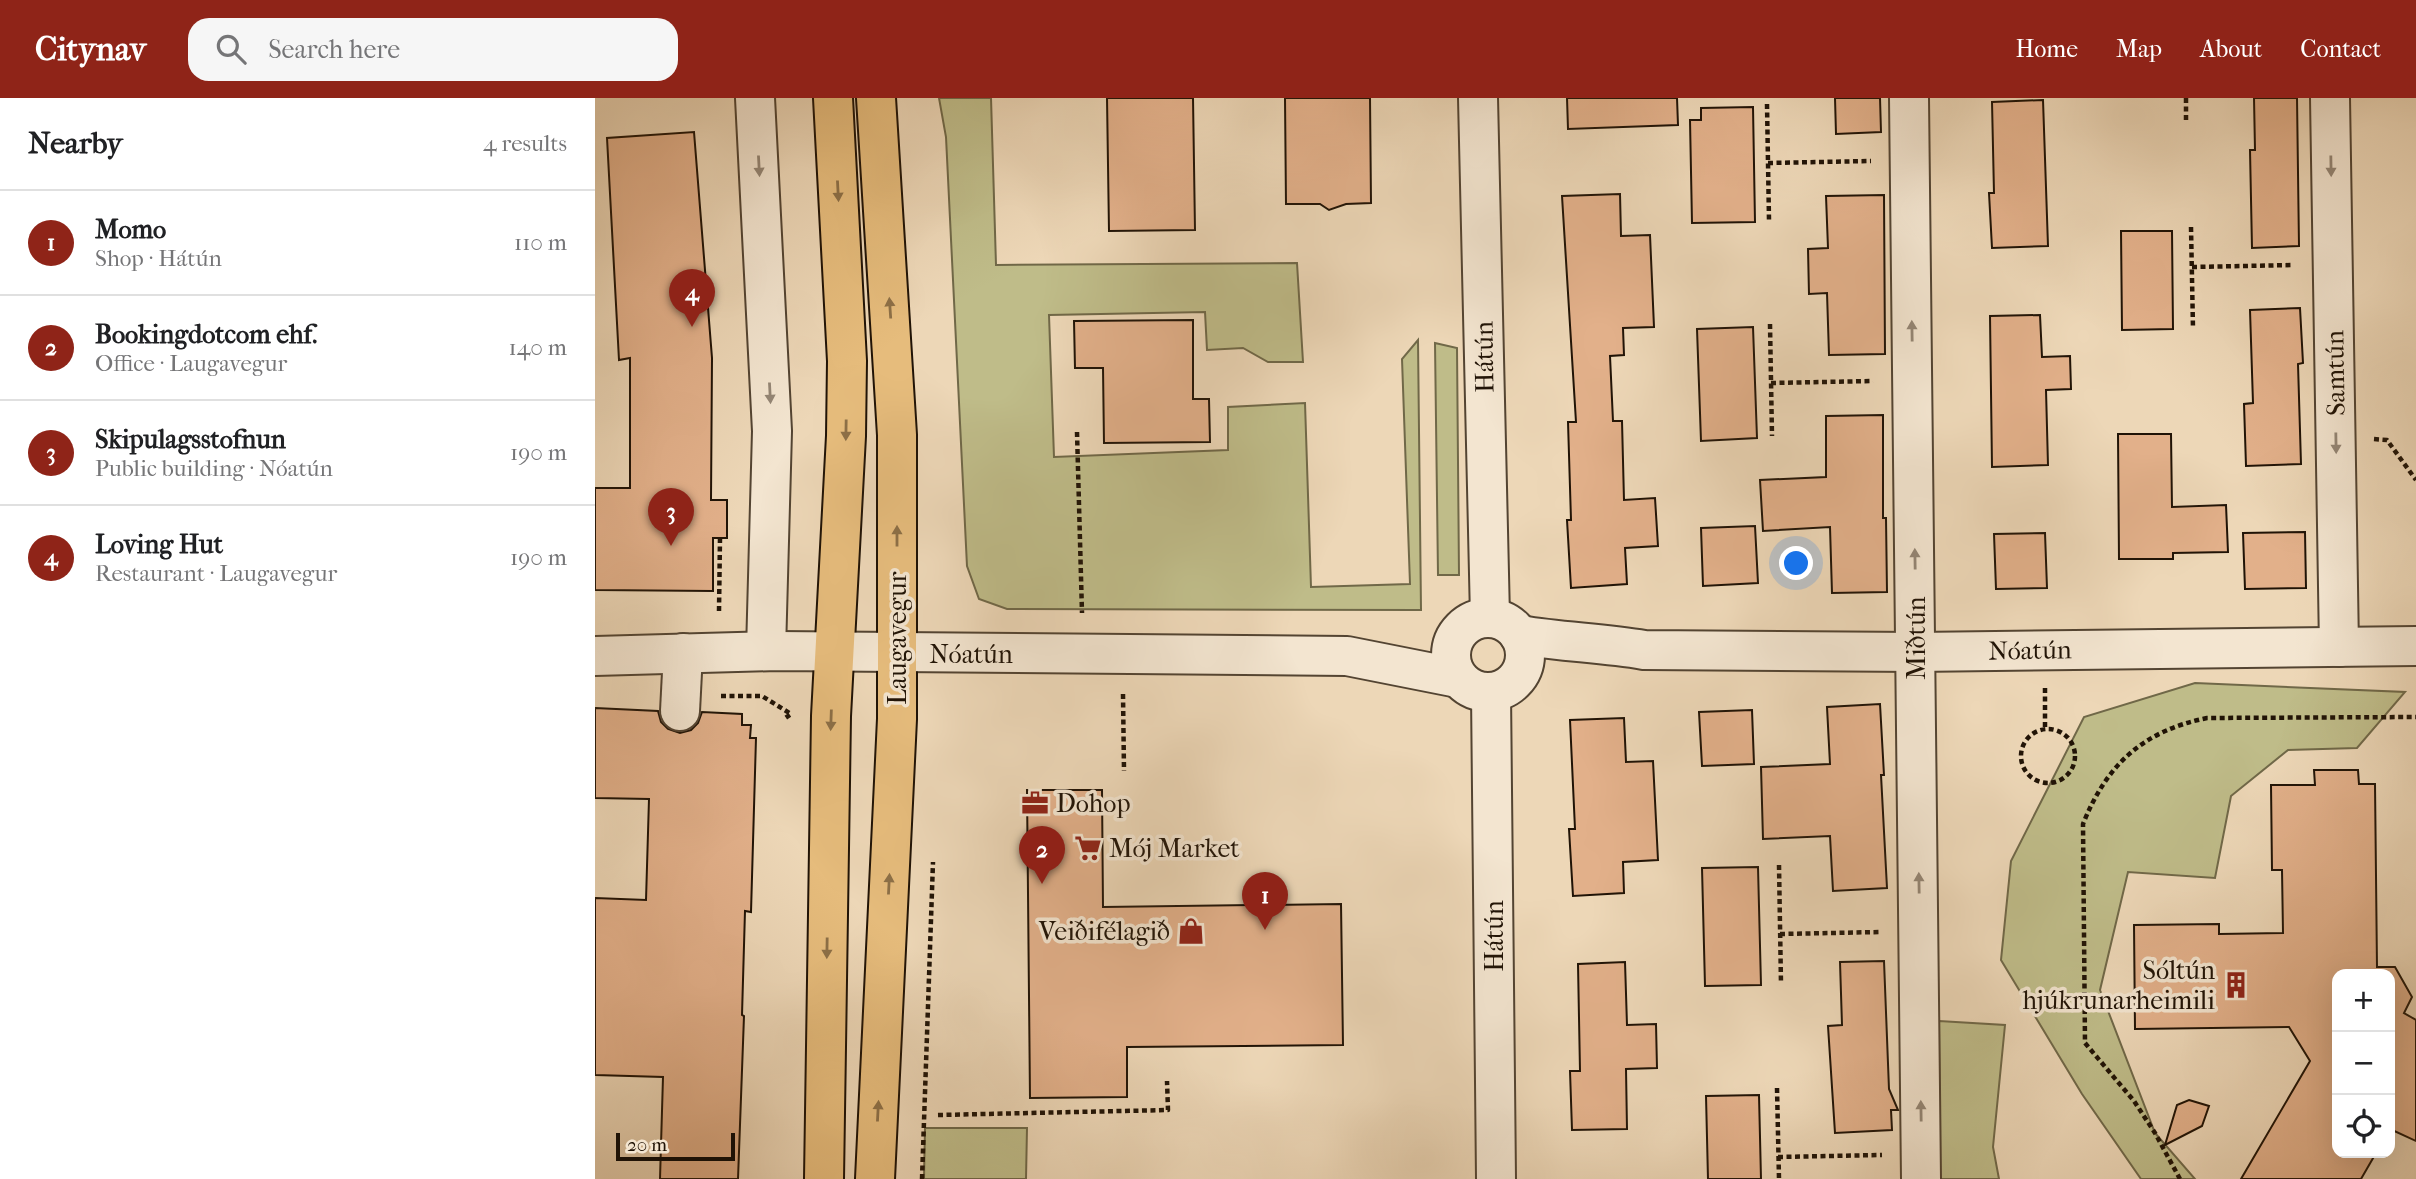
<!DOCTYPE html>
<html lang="en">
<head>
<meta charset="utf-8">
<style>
	body { margin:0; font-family:"IM FELL French Canon",serif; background:#f6f6f6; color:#202124 }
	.controls { position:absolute; right:21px; bottom:21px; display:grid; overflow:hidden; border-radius:14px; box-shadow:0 7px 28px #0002 }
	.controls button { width:63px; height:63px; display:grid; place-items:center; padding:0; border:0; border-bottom:2px solid #e0e0e0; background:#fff; color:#202124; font:35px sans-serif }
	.scale { position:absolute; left:21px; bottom:18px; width:119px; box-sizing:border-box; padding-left:7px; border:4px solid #201306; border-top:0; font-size:19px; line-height:24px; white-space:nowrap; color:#201306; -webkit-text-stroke:5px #f3e5d0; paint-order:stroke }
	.you { position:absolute; left:1202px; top:466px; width:24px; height:24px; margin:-18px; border:5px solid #fff; border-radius:50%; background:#1a73e8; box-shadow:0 0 0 10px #1a73e833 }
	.badge { display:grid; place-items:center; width:46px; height:46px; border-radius:50%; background:#8f2418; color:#fff; font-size:23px; font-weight:700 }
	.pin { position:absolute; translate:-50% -58px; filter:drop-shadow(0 2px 4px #0008) }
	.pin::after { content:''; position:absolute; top:37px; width:24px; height:21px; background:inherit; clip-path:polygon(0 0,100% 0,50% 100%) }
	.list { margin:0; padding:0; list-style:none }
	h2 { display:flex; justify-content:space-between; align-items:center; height:91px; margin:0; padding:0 28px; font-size:30px }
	h2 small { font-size:23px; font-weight:400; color:#757577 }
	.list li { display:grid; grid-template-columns:46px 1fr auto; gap:21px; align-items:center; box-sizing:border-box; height:105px; padding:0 28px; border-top:2px solid #e0e0e0 }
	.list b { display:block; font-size:26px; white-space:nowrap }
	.list p { margin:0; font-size:23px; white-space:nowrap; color:#757577 }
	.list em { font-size:23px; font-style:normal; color:#757577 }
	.icon { flex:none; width:38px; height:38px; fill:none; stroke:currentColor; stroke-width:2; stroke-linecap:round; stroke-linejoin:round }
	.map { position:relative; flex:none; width:1821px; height:1081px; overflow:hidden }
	header { display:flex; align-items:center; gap:42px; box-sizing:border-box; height:98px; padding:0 35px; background:#8f2418; color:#fff }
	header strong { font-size:33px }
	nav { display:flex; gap:38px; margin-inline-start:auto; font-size:24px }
	.search { width:490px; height:63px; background:#f6f6f6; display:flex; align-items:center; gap:18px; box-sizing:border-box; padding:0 24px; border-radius:21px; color:#757577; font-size:26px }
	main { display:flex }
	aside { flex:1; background:#fff }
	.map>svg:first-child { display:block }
	.green { fill:#bfbc89; stroke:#706848; stroke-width:2 }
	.building { fill:#e2b08a; stroke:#201306; stroke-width:2 }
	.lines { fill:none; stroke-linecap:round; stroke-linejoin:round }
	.minor-casing { stroke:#534432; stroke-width:42 }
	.major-casing { stroke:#201306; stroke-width:42 }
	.path { stroke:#201306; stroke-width:4.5; stroke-dasharray:5 3.5; stroke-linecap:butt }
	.minor { stroke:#f3e5d0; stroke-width:38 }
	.major { stroke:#e6bc7c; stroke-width:38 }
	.oneway { fill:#948675 }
	.oneway2 { fill:#8d7047 }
	.labels { text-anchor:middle; stroke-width:7; stroke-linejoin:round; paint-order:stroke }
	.street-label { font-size:26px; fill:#201306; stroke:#f3e5d0 }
	.poi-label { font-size:26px; fill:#201306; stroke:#f3e5d0; text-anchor:start }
</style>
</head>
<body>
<header>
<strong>Citynav</strong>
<div class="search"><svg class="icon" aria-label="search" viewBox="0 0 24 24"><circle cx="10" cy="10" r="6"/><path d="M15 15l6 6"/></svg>Search here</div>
<nav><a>Home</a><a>Map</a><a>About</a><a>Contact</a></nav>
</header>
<main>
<aside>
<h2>Nearby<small>4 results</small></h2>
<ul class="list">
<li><span class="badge">1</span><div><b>Momo</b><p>Shop · Hátún</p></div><em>110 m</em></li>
<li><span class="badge">2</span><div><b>Bookingdotcom ehf.</b><p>Office · Laugavegur</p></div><em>140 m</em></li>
<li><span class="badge">3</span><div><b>Skipulagsstofnun</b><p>Public building · Nóatún</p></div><em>190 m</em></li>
<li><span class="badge">4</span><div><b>Loving Hut</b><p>Restaurant · Laugavegur</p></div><em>190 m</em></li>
</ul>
</aside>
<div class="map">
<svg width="1821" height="1081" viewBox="0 0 1821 1081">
	<rect width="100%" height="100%" fill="#edd7b7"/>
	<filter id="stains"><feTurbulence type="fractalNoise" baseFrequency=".00286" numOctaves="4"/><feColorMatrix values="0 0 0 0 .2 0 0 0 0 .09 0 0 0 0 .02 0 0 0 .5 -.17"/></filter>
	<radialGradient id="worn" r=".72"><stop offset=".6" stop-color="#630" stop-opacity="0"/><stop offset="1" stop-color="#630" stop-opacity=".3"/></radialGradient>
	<!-- green -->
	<g class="green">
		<polygon points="344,0 396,0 401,167 702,165 708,264 673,264 648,250 612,252 610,214 454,217 459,359 633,352 633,309 710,305 716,489 815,486 807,261 823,242 826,512 412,511 384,501 372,468 351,39"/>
		<polygon points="840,245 862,250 864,477 843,477"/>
		<polygon points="1600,585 1810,594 1762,650 1693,652 1636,698 1620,780 1533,774 1505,892 1560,1035 1600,1081 1546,1081 1487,996 1406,862 1416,763 1489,619"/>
		<polygon points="1344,923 1410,927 1398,1049 1404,1081 1345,1081"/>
		<polygon points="330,1030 432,1030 431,1081 329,1081"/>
	</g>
	<!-- building -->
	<g class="building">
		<polygon points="512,0 598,0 600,132 514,133"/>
		<polygon points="690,0 775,0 776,105 751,106 734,112 725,106 691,106"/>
		<polygon points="972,0 1082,0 1083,27 973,31"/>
		<polygon points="1240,0 1285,0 1286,34 1241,36"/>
		<polygon points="1659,0 1702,0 1704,148 1657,150 1655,52 1660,52"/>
		<polygon points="1448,2 1453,148 1397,150 1394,95 1399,95 1397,4"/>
		<polygon points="1158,9 1160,124 1097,125 1095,22 1106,22 1106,10"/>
		<polygon points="99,34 117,260 116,402 132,402 132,440 118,440 118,493 0,492 0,390 35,390 35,260 24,262 12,40"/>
		<polygon points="1025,96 1026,138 1055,137 1059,229 1028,230 1029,257 1015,258 1018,323 1027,323 1029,402 1060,400 1063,448 1030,450 1032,486 976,490 972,422 976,422 973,324 981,324 967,98"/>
		<polygon points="1289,97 1290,256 1234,257 1232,195 1214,196 1213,151 1233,150 1231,98"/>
		<polygon points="1526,133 1577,133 1578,231 1527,232"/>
		<polygon points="1705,210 1708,265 1703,266 1706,366 1651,368 1649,306 1658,305 1655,212"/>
		<polygon points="1445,217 1447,259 1475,258 1476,291 1451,292 1453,367 1397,369 1395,218"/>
		<polygon points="598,222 598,301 614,301 615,344 509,345 508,270 480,270 479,223"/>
		<polygon points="1158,229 1162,340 1106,343 1102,231"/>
		<polygon points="1288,317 1288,420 1291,420 1292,494 1237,495 1235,429 1168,433 1165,382 1231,379 1231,318"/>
		<polygon points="1523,336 1576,336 1577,409 1631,407 1633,454 1578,455 1578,461 1524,461"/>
		<polygon points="1160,428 1163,485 1108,488 1106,430"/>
		<polygon points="1710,434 1711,490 1650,491 1648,435"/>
		<polygon points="1450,435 1452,490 1401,491 1399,436"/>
		<polygon points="1285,606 1289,677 1286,677 1292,790 1238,793 1235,738 1168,741 1166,669 1235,666 1232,609"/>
		<polygon points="0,610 63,613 66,624 73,631 85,635 96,632 103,625 107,614 147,616 147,627 156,627 155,640 161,640 156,814 150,813 147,917 149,918 143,1081 65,1081 68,979 0,977 0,800 51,802 54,701 0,700"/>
		<polygon points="1157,612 1159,666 1107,668 1104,614"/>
		<polygon points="1029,620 1031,664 1058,663 1063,762 1028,764 1029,795 978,798 974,731 980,731 975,622"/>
		<polygon points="1719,672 1763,672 1764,686 1780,686 1782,869 1800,869 1817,899 1809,915 1821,922 1821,1043 1795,1031 1795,876 1742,876 1742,1055 1781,1055 1766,1081 1646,1081 1715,963 1694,929 1540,931 1539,827 1624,826 1624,836 1688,835 1687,772 1677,772 1676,687 1720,687"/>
		<polygon points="432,692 507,692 508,809 746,806 748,947 532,949 532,999 435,1000"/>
		<polygon points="1163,769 1166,887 1110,888 1107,770"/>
		<polygon points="1289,863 1294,991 1303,1012 1296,1012 1297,1032 1240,1035 1233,928 1247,927 1245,864"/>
		<polygon points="1030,864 1032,927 1061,926 1062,970 1031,971 1032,1031 977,1032 975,973 985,973 983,866"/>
		<polygon points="1164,997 1166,1081 1113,1081 1111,998"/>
		<polygon points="1594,1002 1614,1008 1607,1028 1570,1047 1582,1007"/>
	</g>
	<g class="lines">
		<defs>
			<g id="minor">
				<polyline points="160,0 177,333 171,553"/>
				<polyline points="883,0 895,519"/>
				<polyline points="1314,0 1326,1081"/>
				<polyline points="1735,0 1744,549"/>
				<circle cx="893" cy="557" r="37"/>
				<path d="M924 537C966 544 1008 545 1049 552L1321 554 1821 548"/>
				<polyline points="0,558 182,553 752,558 863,580"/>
				<polyline points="896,595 901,1081"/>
				<polyline points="85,613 88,555"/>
			</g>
			<g id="major">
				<polyline points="229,1081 236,618 251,338 252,263 238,0"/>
				<polyline points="280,1081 302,621 302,337 281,0"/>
			</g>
		</defs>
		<!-- minor casing -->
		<use href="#minor" class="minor-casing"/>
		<!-- major casing -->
		<use href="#major" class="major-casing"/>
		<!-- path -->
		<g class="path">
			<polyline points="1591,0 1591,23"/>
			<polyline points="1172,6 1174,122"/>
			<polyline points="1173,65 1276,63"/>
			<polyline points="1596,129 1598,231"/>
			<polyline points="1597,169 1698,167"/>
			<polyline points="1175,226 1177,338"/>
			<polyline points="1176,285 1278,283"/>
			<polyline points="482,334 487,515"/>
			<polyline points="1779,341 1792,342 1821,382"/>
			<polyline points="124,513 125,440"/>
			<polyline points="1450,590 1450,631"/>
			<polyline points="528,596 529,673"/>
			<polyline points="126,598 167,598 196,616 189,621"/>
			<circle cx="1453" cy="658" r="27"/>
			<polyline points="1184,767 1186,886"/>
			<polyline points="1185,836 1285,834"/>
			<polyline points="1182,990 1184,1081"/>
			<polyline points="343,1017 573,1012 572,983"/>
			<polyline points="1183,1059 1287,1057"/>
			<polyline points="327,1081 338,764"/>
			<path d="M1585 1081 1560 1035 1539 1003 1490 945 1488 726C1512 666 1548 633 1612 620L1821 619"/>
		</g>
		<!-- minor -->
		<use href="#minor" class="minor"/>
		<!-- major -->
		<use href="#major" class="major"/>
	</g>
	<!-- one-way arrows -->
	<defs><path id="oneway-solid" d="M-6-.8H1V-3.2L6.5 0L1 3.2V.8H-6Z" transform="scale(1.75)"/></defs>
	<g class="oneway">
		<use href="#oneway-solid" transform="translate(164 68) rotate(87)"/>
		<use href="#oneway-solid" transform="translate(1736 68) rotate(89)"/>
		<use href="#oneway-solid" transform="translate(1317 233) rotate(-91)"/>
		<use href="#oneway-solid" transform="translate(175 295) rotate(87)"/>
		<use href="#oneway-solid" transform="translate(1741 345) rotate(89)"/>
		<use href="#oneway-solid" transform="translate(1320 461) rotate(-91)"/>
		<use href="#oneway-solid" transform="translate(1324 785) rotate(-91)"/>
		<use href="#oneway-solid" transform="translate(1326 1013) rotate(-91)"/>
	</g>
	<g class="oneway2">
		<use href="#oneway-solid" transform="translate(243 93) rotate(87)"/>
		<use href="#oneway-solid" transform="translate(295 210) rotate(-94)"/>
		<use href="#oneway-solid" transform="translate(251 332) rotate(91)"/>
		<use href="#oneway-solid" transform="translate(302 438) rotate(-90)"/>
		<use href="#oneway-solid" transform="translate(236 622) rotate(92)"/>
		<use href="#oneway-solid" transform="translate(294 786) rotate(-87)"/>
		<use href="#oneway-solid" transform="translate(232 850) rotate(91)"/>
		<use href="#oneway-solid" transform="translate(283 1013) rotate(-87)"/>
	</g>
	<!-- icons -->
	<defs>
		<symbol id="office-bare" viewBox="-9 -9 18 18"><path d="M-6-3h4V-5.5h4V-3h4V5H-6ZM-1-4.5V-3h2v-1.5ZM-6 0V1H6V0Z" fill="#8f2418" stroke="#f3e5d0" stroke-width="2.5" paint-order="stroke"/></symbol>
		<symbol id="supermarket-bare" viewBox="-9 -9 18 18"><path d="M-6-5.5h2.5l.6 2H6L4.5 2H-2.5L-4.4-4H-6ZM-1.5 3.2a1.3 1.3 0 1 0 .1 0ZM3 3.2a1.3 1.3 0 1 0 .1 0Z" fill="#8f2418" stroke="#f3e5d0" stroke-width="2.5" paint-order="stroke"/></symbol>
		<symbol id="shop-bare" viewBox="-9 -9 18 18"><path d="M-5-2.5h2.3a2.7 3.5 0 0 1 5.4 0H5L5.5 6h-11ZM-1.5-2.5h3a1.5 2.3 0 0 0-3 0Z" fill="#8f2418" stroke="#f3e5d0" stroke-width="2.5" paint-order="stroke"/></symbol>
		<symbol id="building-bare" viewBox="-9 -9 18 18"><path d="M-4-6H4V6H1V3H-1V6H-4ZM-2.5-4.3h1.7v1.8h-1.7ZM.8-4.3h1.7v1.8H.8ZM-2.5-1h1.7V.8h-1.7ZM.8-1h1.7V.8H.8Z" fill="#8f2418" stroke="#f3e5d0" stroke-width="2.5" paint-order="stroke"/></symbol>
	</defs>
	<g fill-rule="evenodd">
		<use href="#office-bare" x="421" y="686" width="38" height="38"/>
		<use href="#supermarket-bare" x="474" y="731" width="38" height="38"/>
		<use href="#shop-bare" x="577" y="814" width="38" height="38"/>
		<use href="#building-bare" x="1622" y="868" width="38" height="38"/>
	</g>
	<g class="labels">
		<!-- street labels -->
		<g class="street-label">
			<text transform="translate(889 259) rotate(-91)" y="9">Hátún</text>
			<text transform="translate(1740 275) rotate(-91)" y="9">Samtún</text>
			<text transform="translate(302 540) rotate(-90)" y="9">Laugavegur</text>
			<text transform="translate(1321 540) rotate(-90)" y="9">Miðtún</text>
			<text transform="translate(1435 552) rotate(-1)" y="9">Nóatún</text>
			<text x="376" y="565">Nóatún</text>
			<text transform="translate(899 838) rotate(-90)" y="9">Hátún</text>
		</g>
		<!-- poi labels -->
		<g class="poi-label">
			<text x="461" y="714">Dohop</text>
			<text x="514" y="759">Mój Market</text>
			<text x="575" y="842" text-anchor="end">Veiðifélagið</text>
			<text x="1620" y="881" text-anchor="end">Sóltún<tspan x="1620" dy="30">hjúkrunarheimili</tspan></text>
		</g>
	</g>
	<rect width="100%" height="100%" filter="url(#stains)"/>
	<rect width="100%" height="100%" fill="url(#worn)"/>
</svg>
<div class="controls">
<button>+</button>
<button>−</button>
<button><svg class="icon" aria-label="locate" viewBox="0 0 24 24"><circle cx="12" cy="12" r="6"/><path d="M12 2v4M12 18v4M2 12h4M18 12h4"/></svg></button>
</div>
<div class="scale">20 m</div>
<div class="you"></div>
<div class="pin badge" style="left:670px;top:832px">1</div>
<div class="pin badge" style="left:447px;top:786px">2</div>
<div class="pin badge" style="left:76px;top:448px">3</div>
<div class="pin badge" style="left:97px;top:229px">4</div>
</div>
</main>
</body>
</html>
